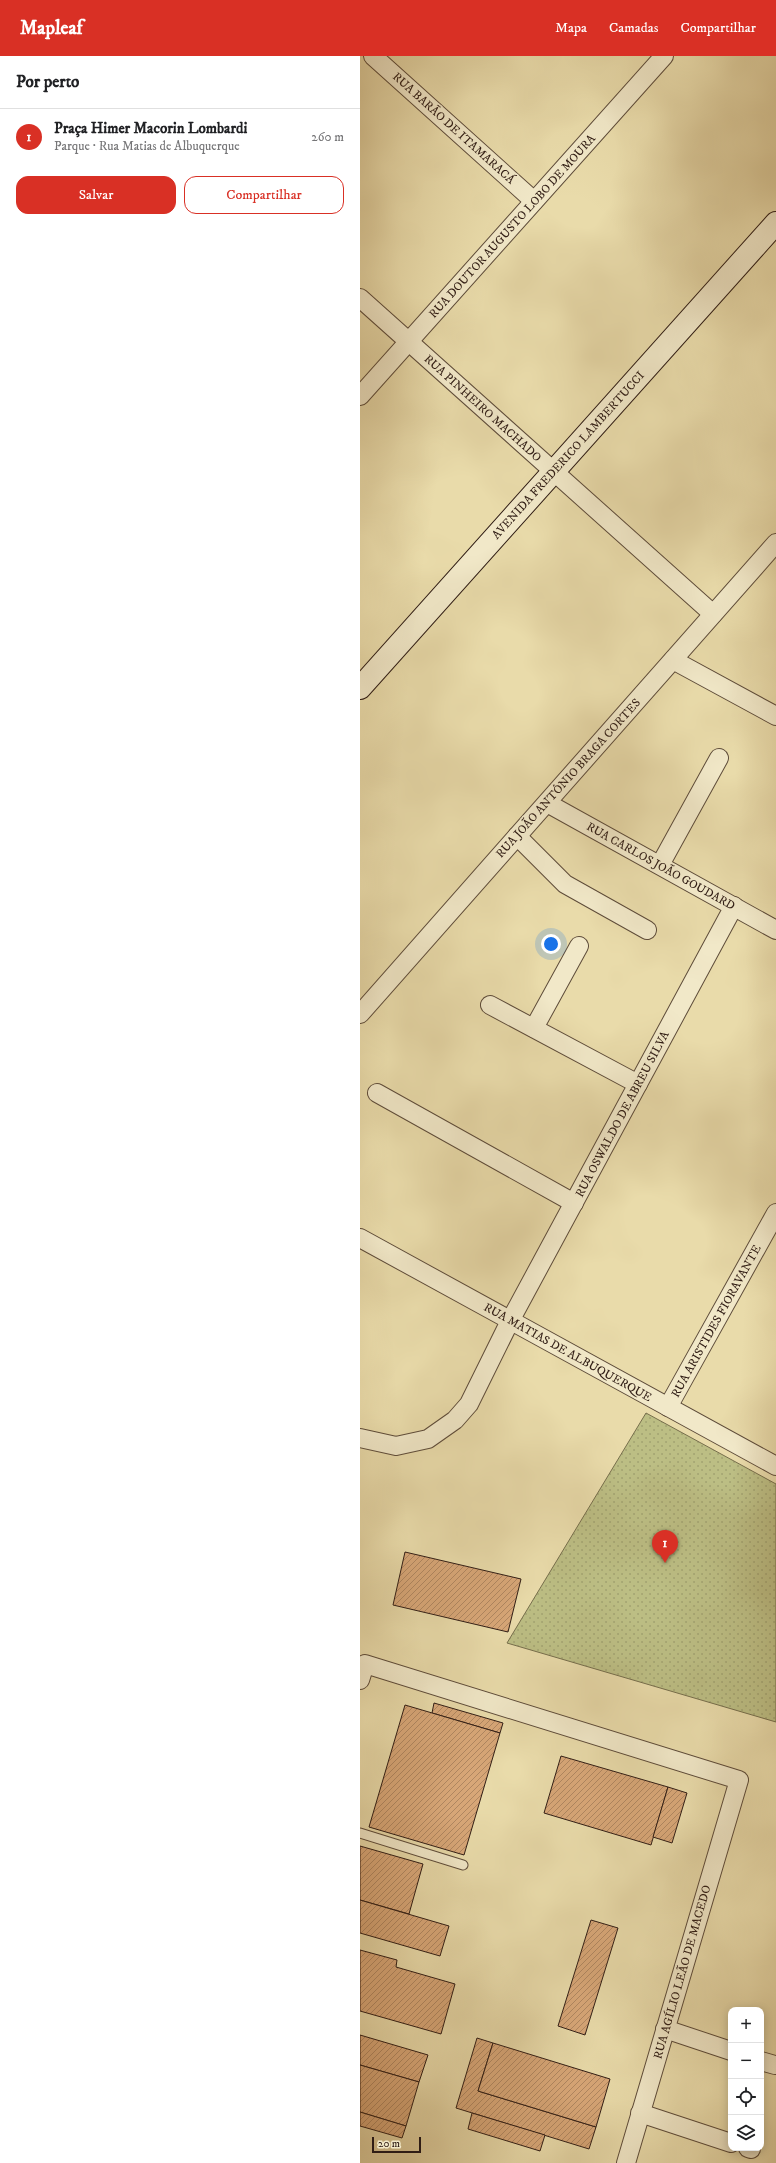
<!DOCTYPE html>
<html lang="pt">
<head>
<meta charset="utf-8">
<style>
	body { margin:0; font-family:"IM FELL DW Pica",serif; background:#f2f2f2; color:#202124 }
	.controls { position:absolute; right:12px; bottom:12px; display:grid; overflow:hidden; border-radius:8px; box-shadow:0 2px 10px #0003 }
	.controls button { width:36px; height:36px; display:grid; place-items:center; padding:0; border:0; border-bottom:1px solid #e0e0e0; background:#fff; color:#202124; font:20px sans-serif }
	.scale { position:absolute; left:12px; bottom:10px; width:49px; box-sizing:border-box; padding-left:4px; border:2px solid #301d15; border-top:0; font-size:11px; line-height:14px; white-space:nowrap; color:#301d15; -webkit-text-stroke:3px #f1e8c8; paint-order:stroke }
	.you { position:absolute; left:191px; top:888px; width:14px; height:14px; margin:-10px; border:3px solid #fff; border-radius:50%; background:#1a73e8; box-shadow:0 0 0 6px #1a73e833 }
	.badge { display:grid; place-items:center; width:26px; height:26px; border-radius:50%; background:#d93025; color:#fff; font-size:13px; font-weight:700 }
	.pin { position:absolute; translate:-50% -33px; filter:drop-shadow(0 1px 2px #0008) }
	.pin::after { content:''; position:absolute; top:21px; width:14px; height:12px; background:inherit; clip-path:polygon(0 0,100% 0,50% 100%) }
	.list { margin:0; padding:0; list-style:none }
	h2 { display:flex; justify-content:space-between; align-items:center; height:52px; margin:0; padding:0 16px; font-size:17px }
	h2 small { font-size:13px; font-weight:400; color:#757577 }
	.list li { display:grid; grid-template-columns:26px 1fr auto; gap:12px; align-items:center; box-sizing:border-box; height:56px; padding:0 16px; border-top:1px solid #e0e0e0 }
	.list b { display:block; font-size:15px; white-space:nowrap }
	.list p { margin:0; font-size:13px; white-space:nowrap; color:#757577 }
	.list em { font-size:13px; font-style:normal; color:#757577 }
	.actions { display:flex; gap:8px; padding:12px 16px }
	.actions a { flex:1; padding:9px 0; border:1px solid #d93025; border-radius:12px; text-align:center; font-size:14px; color:#d93025 }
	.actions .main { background:#d93025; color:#fff }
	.icon { flex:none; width:22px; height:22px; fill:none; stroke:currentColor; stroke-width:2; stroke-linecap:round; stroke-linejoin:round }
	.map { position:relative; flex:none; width:416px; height:2107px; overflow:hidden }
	header { display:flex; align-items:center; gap:24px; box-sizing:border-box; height:56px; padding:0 20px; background:#d93025; color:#fff }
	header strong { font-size:19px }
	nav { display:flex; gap:22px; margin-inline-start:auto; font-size:14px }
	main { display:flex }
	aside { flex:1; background:#fff }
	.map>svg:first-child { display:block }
	.park { fill:url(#park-dots); stroke:#766e4c }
	.building { fill:url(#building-hatch); stroke:#301d15 }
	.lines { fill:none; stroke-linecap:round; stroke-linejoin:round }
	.lane-casing { stroke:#5e4c3a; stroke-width:11 }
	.street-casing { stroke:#5e4c3a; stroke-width:20 }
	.secondary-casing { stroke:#301d15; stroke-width:24 }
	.lane { stroke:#f1e8c8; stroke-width:9 }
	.street { stroke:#f1e8c8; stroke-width:18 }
	.secondary { stroke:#f1e8c8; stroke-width:22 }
	.labels { text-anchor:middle; stroke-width:3; stroke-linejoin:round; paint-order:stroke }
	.street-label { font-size:12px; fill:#301d15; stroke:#f1e8c8 }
</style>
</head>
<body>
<header>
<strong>Mapleaf</strong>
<nav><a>Mapa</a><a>Camadas</a><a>Compartilhar</a></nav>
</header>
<main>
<aside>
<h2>Por perto<small></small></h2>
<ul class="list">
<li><span class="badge">1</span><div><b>Praça Himer Macorin Lombardi</b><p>Parque · Rua Matias de Albuquerque</p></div><em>260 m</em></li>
</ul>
<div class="actions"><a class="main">Salvar</a><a>Compartilhar</a></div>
</aside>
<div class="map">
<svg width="416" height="2107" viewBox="0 0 416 2107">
	<defs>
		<pattern id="park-dots" width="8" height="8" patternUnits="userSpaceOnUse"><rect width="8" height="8" fill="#bcbe84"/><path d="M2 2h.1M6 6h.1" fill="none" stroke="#a2a371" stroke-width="1.8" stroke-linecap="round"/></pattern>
		<pattern id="building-hatch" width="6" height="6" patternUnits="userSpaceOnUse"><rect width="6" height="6" fill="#d8a778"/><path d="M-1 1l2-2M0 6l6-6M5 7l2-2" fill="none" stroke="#b08761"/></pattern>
	</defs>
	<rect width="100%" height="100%" fill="#e9dbaa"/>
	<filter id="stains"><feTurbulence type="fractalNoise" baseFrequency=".005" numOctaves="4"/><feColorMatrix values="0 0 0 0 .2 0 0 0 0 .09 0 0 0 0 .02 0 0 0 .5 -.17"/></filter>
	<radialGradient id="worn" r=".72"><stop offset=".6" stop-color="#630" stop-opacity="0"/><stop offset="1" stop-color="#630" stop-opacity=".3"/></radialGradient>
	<!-- park -->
	<polygon class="park" points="286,1357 416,1428 416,1666 147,1587"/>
	<!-- building -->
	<g class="building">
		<polygon points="45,1496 161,1523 148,1576 33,1549"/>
		<polygon points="74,1647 143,1667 140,1677 72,1657"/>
		<polygon points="45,1649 140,1677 104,1799 9,1771"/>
		<polygon points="201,1700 308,1731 291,1789 184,1757"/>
		<polygon points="308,1731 327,1737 312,1787 293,1781"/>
		<polygon points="0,1790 63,1808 49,1858 0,1844"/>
		<polygon points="0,1844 89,1870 80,1900 0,1877"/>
		<polygon points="231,1864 258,1872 225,1979 198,1970"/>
		<polygon points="0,1894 37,1904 36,1911 95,1928 81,1978 0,1955"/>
		<polygon points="0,1979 68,1999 59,2026 0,2009"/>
		<polygon points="117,1982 133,1987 118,2035 236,2071 229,2093 96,2052"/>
		<polygon points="133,1987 250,2023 236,2071 118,2035"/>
		<polygon points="0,2009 59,2026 46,2070 0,2056"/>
		<polygon points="0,2056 46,2070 42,2082 0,2070"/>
		<polygon points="112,2057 185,2079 180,2095 108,2073"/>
	</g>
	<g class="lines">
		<defs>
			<polyline id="lane" points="0,1777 103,1809"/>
			<g id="street">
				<polyline points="13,0 174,145"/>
				<polyline points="0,242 353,558"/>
				<polyline points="0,340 304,0"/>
				<polyline points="313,604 416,660"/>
				<polyline points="187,747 416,874"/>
				<polyline points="157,780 205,828 287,874"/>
				<polyline points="300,809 359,702"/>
				<polyline points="130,949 278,1028"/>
				<polyline points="0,958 416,487"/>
				<polyline points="174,972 219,890"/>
				<polyline points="17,1037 214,1147"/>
				<polyline points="0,1182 416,1410"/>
				<polyline points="308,1351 416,1157"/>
				<polyline points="0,1382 36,1390 68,1383 95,1364 109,1348 150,1265 374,850"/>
				<polyline points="0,1624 5,1608 379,1724 266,2107"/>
				<polyline points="305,1973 371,1995"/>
				<polyline points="401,2005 415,2009"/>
				<polyline points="280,2057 371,2087"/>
				<polyline points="388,2092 391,2093"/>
			</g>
			<polyline id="secondary" points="0,632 416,167"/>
		</defs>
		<!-- lane casing -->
		<use href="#lane" class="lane-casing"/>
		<!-- street casing -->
		<use href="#street" class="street-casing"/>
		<!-- secondary casing -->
		<use href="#secondary" class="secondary-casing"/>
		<!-- lane -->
		<use href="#lane" class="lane"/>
		<!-- street -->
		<use href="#street" class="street"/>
		<!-- secondary -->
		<use href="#secondary" class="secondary"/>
	</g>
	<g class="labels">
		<!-- street labels -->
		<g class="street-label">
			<text transform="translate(94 72) rotate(42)" y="4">RUA BARÃO DE ITAMARACÁ</text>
			<text transform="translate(152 170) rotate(-48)" y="4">RUA DOUTOR AUGUSTO LOBO DE MOURA</text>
			<text transform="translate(123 352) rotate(42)" y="4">RUA PINHEIRO MACHADO</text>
			<text transform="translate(208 399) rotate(-48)" y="4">AVENIDA FREDERICO LAMBERTUCCI</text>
			<text transform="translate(208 722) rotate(-48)" y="4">RUA JOÃO ANTÔNIO BRAGA CORTES</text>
			<text transform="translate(301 810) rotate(29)" y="4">RUA CARLOS JOÃO GOUDARD</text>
			<text transform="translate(262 1058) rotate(-62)" y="4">RUA OSWALDO DE ABREU SILVA</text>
			<text transform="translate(356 1265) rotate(-61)" y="4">RUA ARISTIDES FIORAVANTE</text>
			<text transform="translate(208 1296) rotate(29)" y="4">RUA MATIAS DE ALBUQUERQUE</text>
			<text transform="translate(322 1916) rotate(-74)" y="4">RUA AGÍLIO LEÃO DE MACEDO</text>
		</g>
	</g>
	<rect width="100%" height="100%" filter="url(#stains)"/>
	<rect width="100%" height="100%" fill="url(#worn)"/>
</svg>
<div class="controls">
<button>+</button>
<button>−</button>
<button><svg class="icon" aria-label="locate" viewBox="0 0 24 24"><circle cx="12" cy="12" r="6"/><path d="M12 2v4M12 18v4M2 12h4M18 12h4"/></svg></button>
<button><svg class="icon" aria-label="layers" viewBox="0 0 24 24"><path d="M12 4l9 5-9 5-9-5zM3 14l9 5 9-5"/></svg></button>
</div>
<div class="scale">20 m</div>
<div class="you"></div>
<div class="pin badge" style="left:305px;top:1507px">1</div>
</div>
</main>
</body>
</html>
